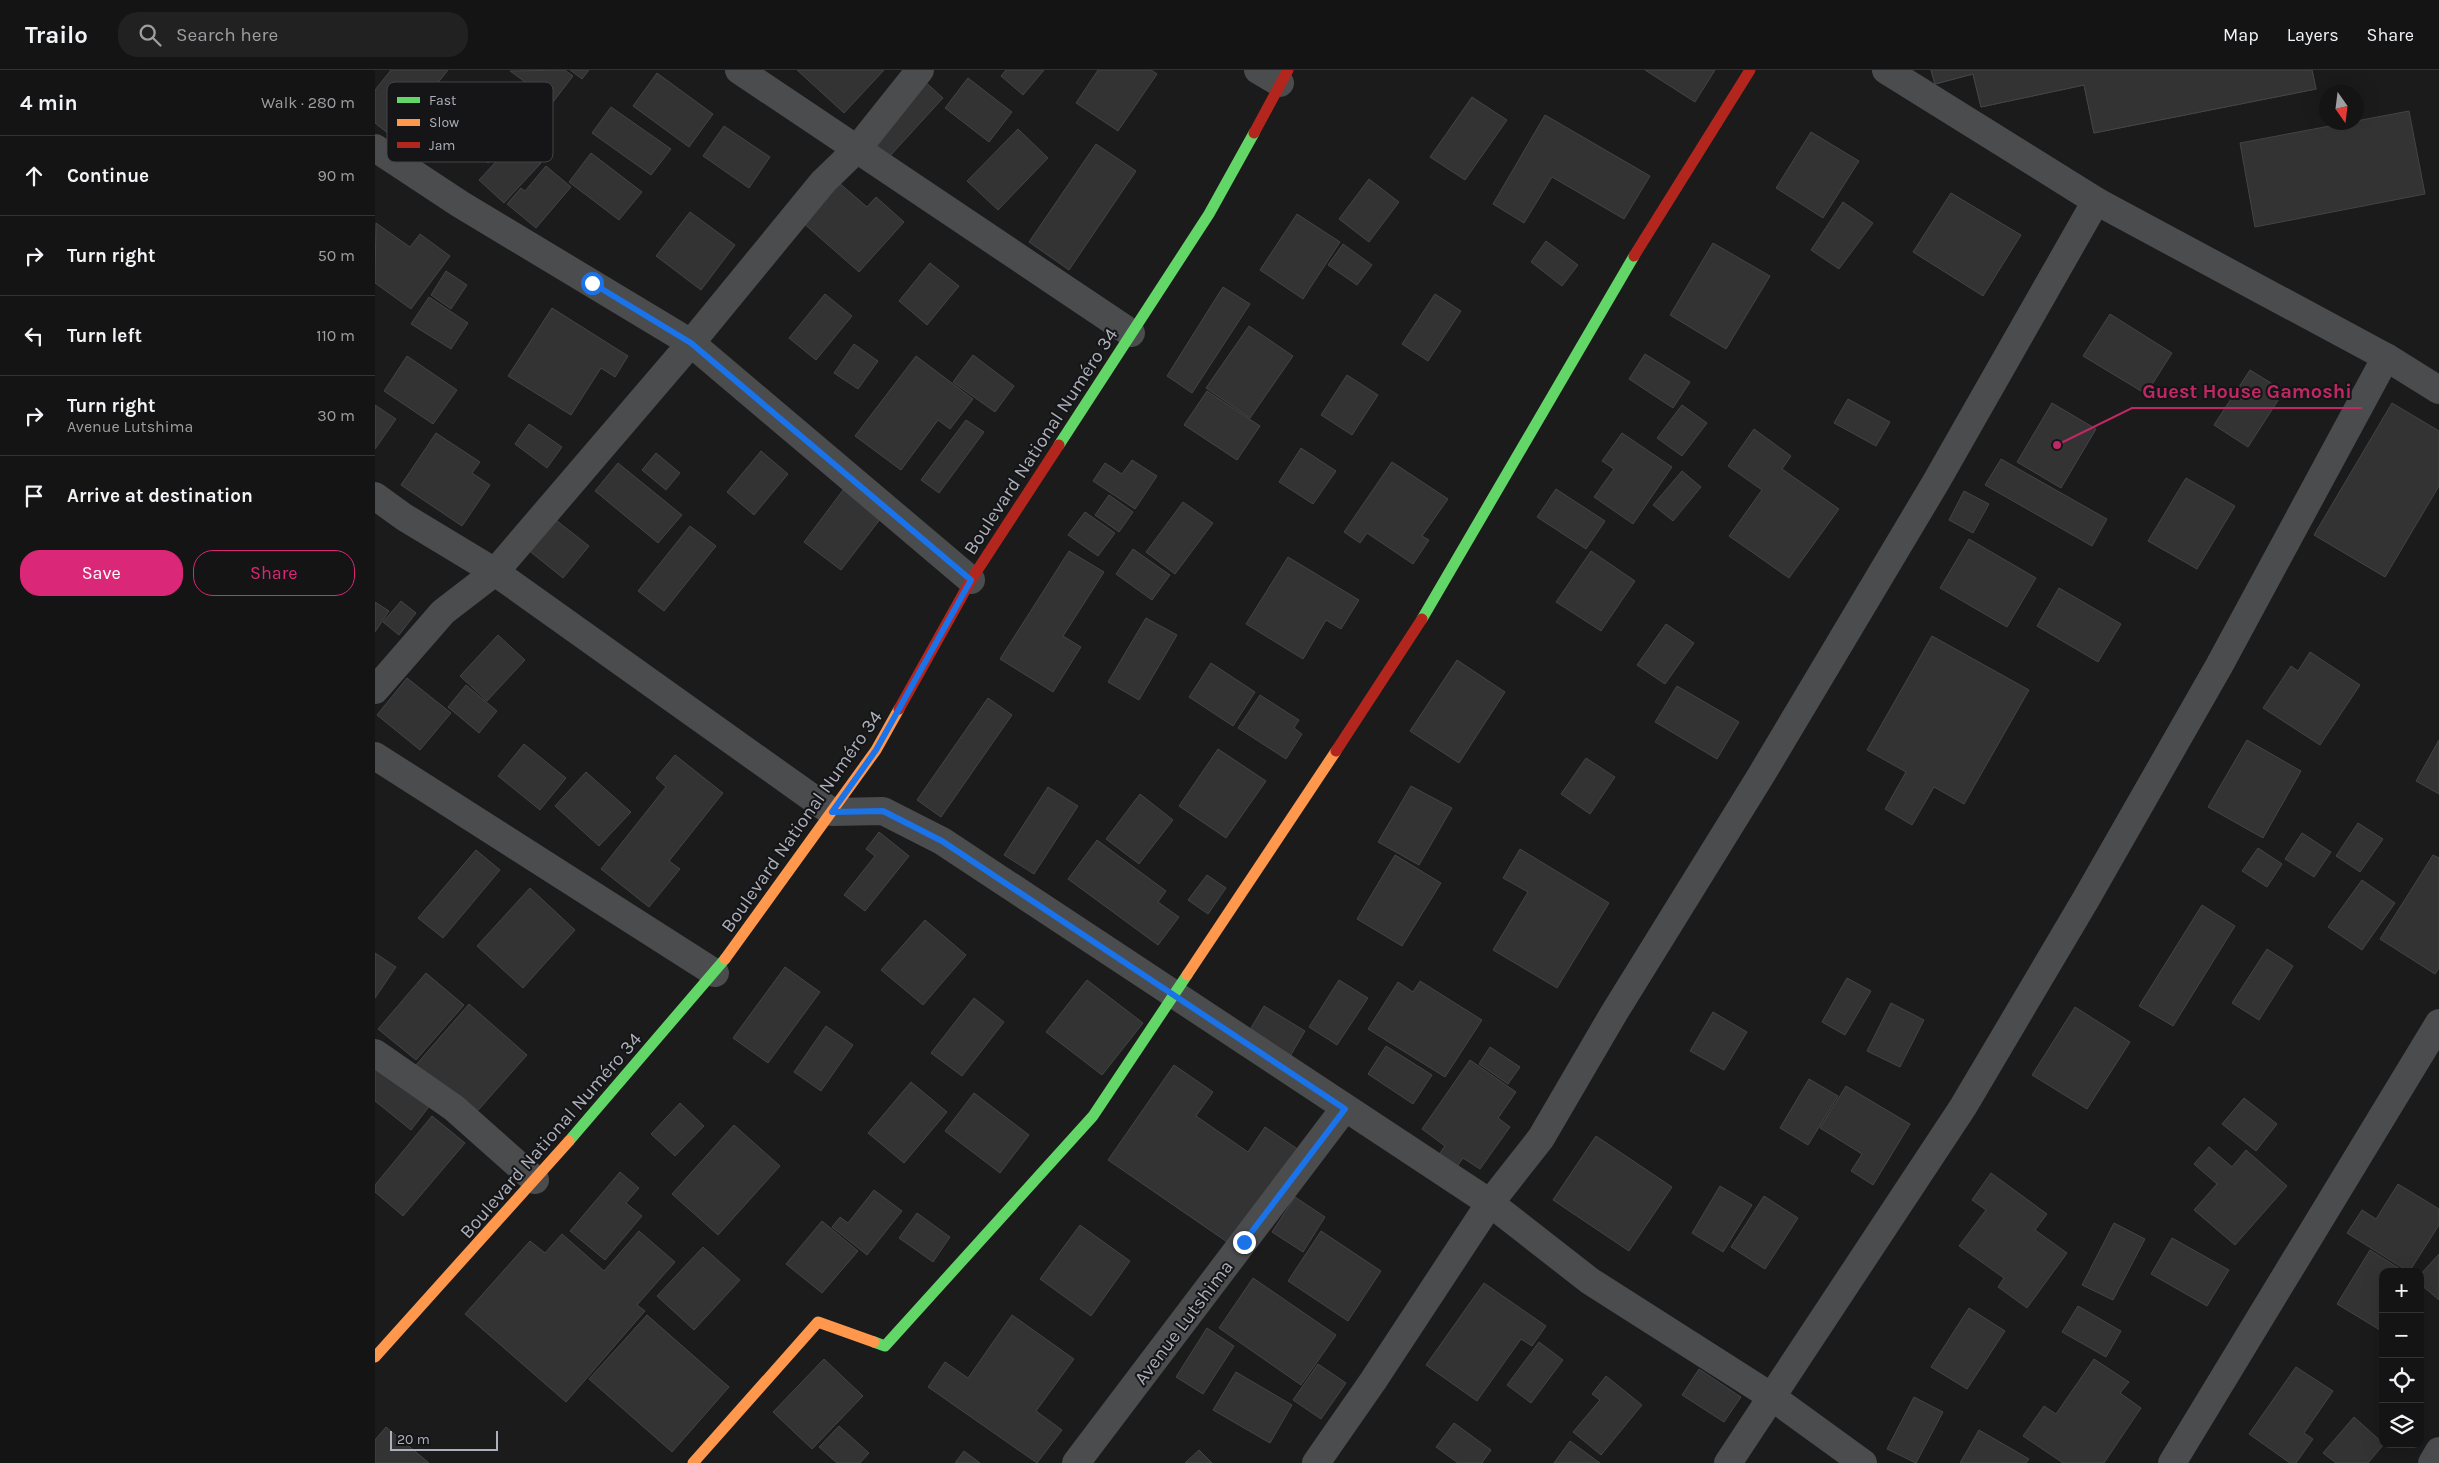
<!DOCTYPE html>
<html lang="en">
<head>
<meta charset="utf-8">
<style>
	body { margin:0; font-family:Karla,sans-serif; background:#212122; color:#f1f3f6 }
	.controls { position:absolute; right:15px; bottom:15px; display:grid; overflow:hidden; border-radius:10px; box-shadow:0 5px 20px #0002 }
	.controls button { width:45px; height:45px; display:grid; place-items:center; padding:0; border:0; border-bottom:1px solid #333334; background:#141414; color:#f1f3f6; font:25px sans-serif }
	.compass { position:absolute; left:1944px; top:15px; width:45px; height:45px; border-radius:50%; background:#141414; box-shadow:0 5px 20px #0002; rotate:166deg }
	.scale { position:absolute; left:15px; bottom:12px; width:108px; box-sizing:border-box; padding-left:5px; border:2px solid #acb0bb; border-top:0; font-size:14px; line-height:18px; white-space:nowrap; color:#acb0bb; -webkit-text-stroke:4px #151517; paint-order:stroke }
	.stop { position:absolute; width:15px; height:15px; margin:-11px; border:4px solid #1a73e8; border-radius:50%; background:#fff }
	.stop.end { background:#1a73e8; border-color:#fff; box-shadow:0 1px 5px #0008 }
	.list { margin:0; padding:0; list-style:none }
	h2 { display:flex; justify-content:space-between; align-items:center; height:65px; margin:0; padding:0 20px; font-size:21px }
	h2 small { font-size:16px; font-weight:400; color:#9d9ea0 }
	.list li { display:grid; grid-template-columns:32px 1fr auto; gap:15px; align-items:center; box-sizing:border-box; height:80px; padding:0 20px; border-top:1px solid #333334 }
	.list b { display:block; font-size:19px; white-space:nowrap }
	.list p { margin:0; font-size:16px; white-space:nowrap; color:#9d9ea0 }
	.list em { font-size:16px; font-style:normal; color:#9d9ea0 }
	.actions { display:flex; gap:10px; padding:15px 20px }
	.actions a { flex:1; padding:11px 0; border:1px solid #db2777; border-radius:20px; text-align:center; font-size:18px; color:#db2777 }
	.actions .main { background:#db2777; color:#fff }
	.icon { flex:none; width:28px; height:28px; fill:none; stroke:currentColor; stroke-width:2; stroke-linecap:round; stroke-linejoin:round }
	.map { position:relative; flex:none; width:2064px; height:1393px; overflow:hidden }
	header { display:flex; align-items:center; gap:30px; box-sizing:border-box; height:70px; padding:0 25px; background:#141414; border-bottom:1px solid #333334 }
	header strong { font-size:24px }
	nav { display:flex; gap:28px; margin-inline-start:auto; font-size:18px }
	.search { width:350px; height:45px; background:#212122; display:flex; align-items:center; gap:12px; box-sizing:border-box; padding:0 18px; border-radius:20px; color:#9d9ea0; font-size:19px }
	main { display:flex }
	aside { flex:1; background:#141414 }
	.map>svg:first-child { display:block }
	.building { fill:#333; stroke:#434447 }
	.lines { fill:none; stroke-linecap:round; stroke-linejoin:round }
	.street { stroke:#4b4c4e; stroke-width:28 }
	.fast { stroke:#63d668; stroke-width:11 }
	.slow { stroke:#ff974d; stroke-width:11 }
	.jam { stroke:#b3261e; stroke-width:11 }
	.route { stroke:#1a73e8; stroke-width:6 }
	.labels { text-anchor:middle; stroke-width:4; stroke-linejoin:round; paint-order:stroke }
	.street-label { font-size:19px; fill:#acb0bb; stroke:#151517 }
	.key { fill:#151517; stroke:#424448; stroke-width:1 }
	.key-label { font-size:14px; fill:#acb0bb }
	.leader { fill:none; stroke:#c02765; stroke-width:2 }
	.callout-dot { fill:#c02765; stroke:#151517; stroke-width:2 }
	.callout-label { font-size:20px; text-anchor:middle; font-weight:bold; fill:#c02765; stroke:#151517; stroke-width:4; stroke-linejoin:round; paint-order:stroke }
</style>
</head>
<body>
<header>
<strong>Trailo</strong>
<div class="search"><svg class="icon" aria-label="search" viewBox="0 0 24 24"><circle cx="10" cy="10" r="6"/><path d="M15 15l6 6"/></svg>Search here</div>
<nav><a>Map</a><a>Layers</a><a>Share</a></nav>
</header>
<main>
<aside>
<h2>4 min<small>Walk · 280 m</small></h2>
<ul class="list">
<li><svg class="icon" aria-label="ahead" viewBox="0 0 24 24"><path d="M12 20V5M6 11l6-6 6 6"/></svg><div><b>Continue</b></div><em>90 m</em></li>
<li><svg class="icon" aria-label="right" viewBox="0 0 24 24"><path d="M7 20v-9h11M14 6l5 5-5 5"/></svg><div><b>Turn right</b></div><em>50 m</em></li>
<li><svg class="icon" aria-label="left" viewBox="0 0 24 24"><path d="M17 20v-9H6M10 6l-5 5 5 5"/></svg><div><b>Turn left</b></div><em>110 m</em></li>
<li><svg class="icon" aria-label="right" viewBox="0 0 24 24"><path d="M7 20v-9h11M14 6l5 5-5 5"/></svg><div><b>Turn right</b><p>Avenue Lutshima</p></div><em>30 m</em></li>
<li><svg class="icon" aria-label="arrive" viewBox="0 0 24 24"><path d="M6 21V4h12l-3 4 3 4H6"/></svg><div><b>Arrive at destination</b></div></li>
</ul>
<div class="actions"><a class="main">Save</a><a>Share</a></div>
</aside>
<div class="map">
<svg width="2064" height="1393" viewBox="0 0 2064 1393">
	<rect width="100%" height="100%" fill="#1b1b1b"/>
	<!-- building -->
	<g class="building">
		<polygon points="16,0 73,0 19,68 0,53 0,20"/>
		<polygon points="190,0 198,6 178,32 135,1"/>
		<polygon points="195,0 214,0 207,9"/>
		<polygon points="422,0 509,0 469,43"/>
		<polygon points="631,0 669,0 648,25 626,6"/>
		<polygon points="723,0 776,0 782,4 743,61 701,33"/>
		<polygon points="1270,0 1340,0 1320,32"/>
		<polygon points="1556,0 1937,0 1941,19 1719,63 1709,15 1606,37 1598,4 1560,14"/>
		<polygon points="1556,0 1937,0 1941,19 1719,63 1709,15 1606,37 1598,4 1560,14"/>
		<polygon points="282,3 338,44 314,77 258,36"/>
		<polygon points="593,8 637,42 614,72 570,38"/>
		<polygon points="547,9 568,28 514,87 494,68"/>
		<polygon points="98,17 144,60 113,93 67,50"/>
		<polygon points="1097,27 1132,50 1090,110 1055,87"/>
		<polygon points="236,37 296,79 276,105 217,63"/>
		<polygon points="2034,41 2050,124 1880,157 1865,73"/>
		<polygon points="1170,45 1275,106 1249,149 1177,107 1149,153 1118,134"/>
		<polygon points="349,56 395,87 374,118 328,86"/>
		<polygon points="643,59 673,88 623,140 592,111"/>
		<polygon points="1436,62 1484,91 1448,148 1401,118"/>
		<polygon points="141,70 166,93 129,133 104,110"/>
		<polygon points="721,74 761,101 694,200 654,172"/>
		<polygon points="216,83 267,122 244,150 194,112"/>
		<polygon points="171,96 196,117 161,158 132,134 146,118 150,121"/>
		<polygon points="994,109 1024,132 994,172 964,149"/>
		<polygon points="463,112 492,137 501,127 529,152 484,202 427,152"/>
		<polygon points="1576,123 1646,165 1608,226 1538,182"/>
		<polygon points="1468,132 1498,153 1464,199 1436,180"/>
		<polygon points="315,142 360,175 326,220 281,186"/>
		<polygon points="922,144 965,172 928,229 885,200"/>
		<polygon points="1,153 35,177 45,164 75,186 36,239 0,213"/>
		<polygon points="1171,171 1203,195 1187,216 1156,192"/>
		<polygon points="1338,173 1395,206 1351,279 1295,245"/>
		<polygon points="968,174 997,195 982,215 953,195"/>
		<polygon points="555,193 584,216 552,255 524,231"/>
		<polygon points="71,201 92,215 76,239 56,225"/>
		<polygon points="848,217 875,234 817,323 792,306"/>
		<polygon points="450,224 477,246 441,290 414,268"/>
		<polygon points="1060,224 1086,241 1053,291 1027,274"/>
		<polygon points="54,227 93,253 76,279 36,254"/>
		<polygon points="177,238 253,286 240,307 226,298 196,345 133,306"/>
		<polygon points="1735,244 1797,283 1771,324 1708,286"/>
		<polygon points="874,256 918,286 875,348 831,318"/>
		<polygon points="479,274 503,291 483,319 459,303"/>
		<polygon points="1270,284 1315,312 1298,338 1254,309"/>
		<polygon points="598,285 639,316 620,342 578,312"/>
		<polygon points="32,286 82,320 58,354 9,321"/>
		<polygon points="541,286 598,329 575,359 563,350 526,400 480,366"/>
		<polygon points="1875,300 1909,321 1873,377 1839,355"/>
		<polygon points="972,305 1003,325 977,365 946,345"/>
		<polygon points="832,321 885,356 862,390 809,355"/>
		<polygon points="1473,329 1515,352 1501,376 1459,353"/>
		<polygon points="1677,333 1721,359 1686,418 1642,392"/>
		<polygon points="2017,333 2064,361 2064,416 2010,507 1939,465"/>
		<polygon points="0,335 21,349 0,379"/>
		<polygon points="1307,335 1332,353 1307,386 1282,368"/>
		<polygon points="591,350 609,362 564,423 546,410"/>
		<polygon points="154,354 187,377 172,398 140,374"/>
		<polygon points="1379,359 1416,386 1407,399 1464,439 1414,508 1354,466 1387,420 1353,396"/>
		<polygon points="61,363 105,392 97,403 115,415 87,456 26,415"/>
		<polygon points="1247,363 1297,397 1258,454 1219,427 1239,399 1227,391"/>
		<polygon points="926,378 961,401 938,434 904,412"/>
		<polygon points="386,381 413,404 379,445 352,422"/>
		<polygon points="281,383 305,403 291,420 267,400"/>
		<polygon points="1626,389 1732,449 1717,476 1610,415"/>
		<polygon points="757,390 782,406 760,439 718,411 730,393 747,404"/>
		<polygon points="1017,392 1073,429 1047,466 1054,470 1038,494 992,463 985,473 969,462"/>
		<polygon points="243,393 307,445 283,473 220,421"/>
		<polygon points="1307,401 1326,417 1298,451 1278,435"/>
		<polygon points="1811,408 1860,436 1822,499 1773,471"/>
		<polygon points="1181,419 1230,451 1211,479 1162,447"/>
		<polygon points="468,420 506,448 466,500 429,472"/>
		<polygon points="1589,421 1614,434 1598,463 1574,450"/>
		<polygon points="734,425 758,442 744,462 720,445"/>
		<polygon points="808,432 838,453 800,504 771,482"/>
		<polygon points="710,442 740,463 723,486 693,465"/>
		<polygon points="177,447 214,476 188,508 152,479"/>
		<polygon points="315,456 341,476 289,541 263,521"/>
		<polygon points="1594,469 1661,508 1632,557 1565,518"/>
		<polygon points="758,479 795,505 777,530 741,504"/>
		<polygon points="694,481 729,502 688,566 706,577 678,622 625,589"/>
		<polygon points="1216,481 1260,511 1226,561 1181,532"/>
		<polygon points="913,487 984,530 966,559 951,550 928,589 871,554"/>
		<polygon points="1684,518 1746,554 1723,592 1662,556"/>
		<polygon points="26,531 41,543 24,565 8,552"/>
		<polygon points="0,532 14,541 0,562"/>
		<polygon points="771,548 802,565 764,630 733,612"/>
		<polygon points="1291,554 1319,573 1290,614 1262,595"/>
		<polygon points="123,565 150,590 112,631 85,606"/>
		<polygon points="1557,566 1654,620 1589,734 1559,717 1537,755 1510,739 1531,702 1492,680"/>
		<polygon points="1935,582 1985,615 1945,675 1888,638 1916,596 1923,601"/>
		<polygon points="1082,590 1130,622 1084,693 1035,661"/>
		<polygon points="836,593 880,622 858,656 814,627"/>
		<polygon points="32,608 76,643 45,680 2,645"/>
		<polygon points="91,615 122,641 104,663 73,637"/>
		<polygon points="1302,616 1364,652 1342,689 1280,652"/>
		<polygon points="885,625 924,650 919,658 927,664 911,689 863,658"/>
		<polygon points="613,628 637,645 566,747 542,730"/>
		<polygon points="1872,670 1926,701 1888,768 1833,737"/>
		<polygon points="2064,670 2064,724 2041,711"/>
		<polygon points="149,674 191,708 165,740 123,706"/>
		<polygon points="843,679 891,711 851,768 804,736"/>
		<polygon points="300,685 348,723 294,791 305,799 274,837 226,799 291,717 281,708"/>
		<polygon points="1211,688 1240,707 1215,744 1186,724"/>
		<polygon points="211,702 256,742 224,776 180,736"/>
		<polygon points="1036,716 1077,738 1044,795 1003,772"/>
		<polygon points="673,717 703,736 659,804 629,785"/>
		<polygon points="765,724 798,750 764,794 731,769"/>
		<polygon points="1983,753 2008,769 1985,802 1961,786"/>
		<polygon points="504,762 534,786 490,841 469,825 500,786 491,779"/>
		<polygon points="1927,763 1956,782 1939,807 1910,789"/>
		<polygon points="722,770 791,821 783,832 804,847 783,875 693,809"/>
		<polygon points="1883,778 1907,794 1892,817 1867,801"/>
		<polygon points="1145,779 1234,833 1182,918 1118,880 1153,822 1128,808"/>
		<polygon points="101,780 125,800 68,868 43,848"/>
		<polygon points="1020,785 1066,813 1027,876 982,849"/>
		<polygon points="2058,785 2064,788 2064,898 2060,904 2005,869"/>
		<polygon points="832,805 851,818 833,844 813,830"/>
		<polygon points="1987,810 2020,833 1987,880 1953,857"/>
		<polygon points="155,818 200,860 148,918 102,876"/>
		<polygon points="1827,835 1860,856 1798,956 1764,936"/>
		<polygon points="550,850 591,885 548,935 506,900"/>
		<polygon points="1892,879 1918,896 1884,950 1857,933"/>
		<polygon points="0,883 21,897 0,928"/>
		<polygon points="410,897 445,922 393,993 358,968"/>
		<polygon points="51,903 89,935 41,990 3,959"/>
		<polygon points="1472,908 1496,921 1470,965 1447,952"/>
		<polygon points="712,910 768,953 727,1005 671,962"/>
		<polygon points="964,910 993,928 962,975 934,957"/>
		<polygon points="1045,911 1107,950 1070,1007 993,959 1023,912 1038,922"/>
		<polygon points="599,928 629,952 587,1006 556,983"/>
		<polygon points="1516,933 1549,950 1525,997 1492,981"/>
		<polygon points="94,934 152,985 98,1046 40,996"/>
		<polygon points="889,936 930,961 914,988 873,963"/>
		<polygon points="1700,937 1755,972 1712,1039 1657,1005"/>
		<polygon points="1338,942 1372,962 1349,1000 1315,981"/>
		<polygon points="451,956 478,975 446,1021 419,1002"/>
		<polygon points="1011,976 1057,1005 1038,1034 993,1004"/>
		<polygon points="1115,977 1145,997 1133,1014 1104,994"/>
		<polygon points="1095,990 1141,1022 1123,1048 1135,1057 1105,1099 1088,1088 1078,1102 1060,1090 1070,1076 1047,1059"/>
		<polygon points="0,991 56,1034 36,1060 0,1031"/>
		<polygon points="799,995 838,1022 821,1046 873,1082 890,1057 924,1080 858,1176 733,1090"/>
		<polygon points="1434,1009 1463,1026 1433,1075 1405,1058"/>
		<polygon points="536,1012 572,1042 529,1093 493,1063"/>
		<polygon points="1471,1016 1535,1054 1498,1115 1476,1101 1487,1084 1445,1058"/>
		<polygon points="599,1023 654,1065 625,1103 570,1061"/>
		<polygon points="1869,1028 1902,1054 1881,1081 1847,1054"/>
		<polygon points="305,1033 329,1056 300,1086 276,1064"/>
		<polygon points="57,1046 90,1073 28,1146 0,1122 0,1115"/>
		<polygon points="359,1055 405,1096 343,1165 297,1124"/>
		<polygon points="1221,1066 1297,1117 1254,1181 1178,1130"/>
		<polygon points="1834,1077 1857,1097 1871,1080 1912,1116 1860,1175 1819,1140 1842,1114 1819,1094"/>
		<polygon points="245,1102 264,1118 251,1133 267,1146 230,1190 195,1161"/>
		<polygon points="1616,1103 1672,1144 1660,1160 1692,1183 1652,1238 1623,1217 1629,1208 1584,1176 1611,1140 1597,1130"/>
		<polygon points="2023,1114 2064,1139 2064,1155 2034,1202 1972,1163 1987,1140 2001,1149"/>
		<polygon points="1345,1116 1377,1135 1348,1182 1317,1163"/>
		<polygon points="499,1120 527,1141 492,1185 457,1157 465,1147 473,1153"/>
		<polygon points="1389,1126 1423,1148 1390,1199 1356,1177"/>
		<polygon points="920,1127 950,1147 928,1182 897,1162"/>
		<polygon points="542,1143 575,1167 558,1192 524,1168"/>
		<polygon points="447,1151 483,1181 447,1223 411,1194"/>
		<polygon points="1739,1153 1770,1169 1738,1230 1707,1215"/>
		<polygon points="705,1155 755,1191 716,1246 665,1209"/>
		<polygon points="264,1161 300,1192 262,1235 270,1241 191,1332 90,1244 155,1171 170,1183 187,1164 229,1201"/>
		<polygon points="946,1161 1006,1201 973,1251 913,1211"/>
		<polygon points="1797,1168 1854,1200 1832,1236 1776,1204"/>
		<polygon points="328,1177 365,1210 319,1260 282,1226"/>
		<polygon points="1995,1180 2030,1202 2008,1202 2008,1255 2005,1260 1962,1234"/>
		<polygon points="2064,1184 2064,1230 2045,1214 2045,1205"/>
		<polygon points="878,1208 961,1265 926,1315 844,1258"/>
		<polygon points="1109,1213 1171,1256 1157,1276 1146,1269 1102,1331 1051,1295"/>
		<polygon points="1703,1236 1746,1261 1731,1287 1687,1262"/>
		<polygon points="1594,1238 1630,1261 1592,1319 1556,1297"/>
		<polygon points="272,1245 354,1317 297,1382 214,1309"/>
		<polygon points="637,1245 699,1289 661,1341 687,1360 662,1393 553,1317 570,1292 593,1308"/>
		<polygon points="832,1258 859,1276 828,1324 801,1307"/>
		<polygon points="1164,1272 1188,1290 1156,1333 1132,1315"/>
		<polygon points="449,1289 488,1326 437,1379 398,1342"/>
		<polygon points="1719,1289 1754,1312 1745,1323 1766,1338 1729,1393 1688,1393 1648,1366 1669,1336 1681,1344"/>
		<polygon points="943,1294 971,1313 946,1349 918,1330"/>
		<polygon points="1921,1297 1958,1321 1929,1363 1938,1369 1921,1393 1915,1393 1874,1364"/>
		<polygon points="1324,1299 1366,1327 1349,1352 1307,1325"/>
		<polygon points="861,1302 917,1335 895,1373 838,1340"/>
		<polygon points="1231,1306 1267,1335 1226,1385 1198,1362 1225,1330 1217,1324"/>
		<polygon points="1539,1327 1568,1342 1541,1393 1512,1379"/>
		<polygon points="1979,1347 2009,1374 1993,1393 1961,1393 1948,1383"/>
		<polygon points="1079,1353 1116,1380 1107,1393 1083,1393 1061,1377"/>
		<polygon points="464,1356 494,1383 485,1393 462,1393 444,1377"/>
		<polygon points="11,1357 54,1393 0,1393 0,1370"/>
		<polygon points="1604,1360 1654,1389 1651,1393 1585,1393"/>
		<polygon points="1195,1371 1225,1393 1179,1393"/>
		<polygon points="824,1380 837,1393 810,1393"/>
		<polygon points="589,1381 605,1393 580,1393"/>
	</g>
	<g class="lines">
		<!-- street -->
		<g class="street">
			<polyline points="364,0 756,263"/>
			<polyline points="883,0 905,13"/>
			<polyline points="1511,0 1721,131 2011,287 2064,320"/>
			<polyline points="0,78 85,134 316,273 596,510"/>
			<polyline points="0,426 29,447 120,502 457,742 508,741 567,771 1115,1133 1215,1211 1397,1327 1488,1393"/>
			<polyline points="0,620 68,542 120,502 316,273 448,112 482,79 545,0"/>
			<polyline points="0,686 340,903"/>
			<polyline points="0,983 79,1038 160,1110"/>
			<polyline points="701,1393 969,1039"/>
			<polyline points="941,1393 998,1311 1115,1133 1166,1068 1239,943 1385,707 1561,412 1721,131"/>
			<polyline points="1353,1393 1588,1037 1711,829 1844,596 2011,287"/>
			<polyline points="1797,1393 2064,953"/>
			<polyline points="2057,1393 2064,1381"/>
		</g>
		<!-- fast -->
		<g class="fast">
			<polyline points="684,375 834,144 879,63"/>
			<polyline points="1047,549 1259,186"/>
			<polyline points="194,1071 350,889"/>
			<polyline points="499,1272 510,1276 718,1046 812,905"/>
		</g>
		<!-- slow -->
		<g class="slow">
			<polyline points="350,889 501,680 524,639"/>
			<polyline points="812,905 961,681"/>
			<polyline points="0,1287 194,1071"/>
			<polyline points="318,1393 443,1252 499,1272"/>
		</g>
		<!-- jam -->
		<g class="jam">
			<polyline points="879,63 913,0"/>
			<polyline points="1259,186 1375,0"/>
			<polyline points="524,639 596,510 684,375"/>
			<polyline points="961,681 1047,549"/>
		</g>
	</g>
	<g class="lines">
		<!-- route -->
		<polyline class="route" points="217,213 316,273 596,510 501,680 457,742 508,741 567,771 970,1039 869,1172"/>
	</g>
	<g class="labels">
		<!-- street labels -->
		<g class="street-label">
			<text transform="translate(665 371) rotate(-57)" y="7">Boulevard National Numéro 34</text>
			<text transform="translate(426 751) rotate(-55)" y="7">Boulevard National Numéro 34</text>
			<text transform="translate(175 1065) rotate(-49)" y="7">Boulevard National Numéro 34</text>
			<text transform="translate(808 1252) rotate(-53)" y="7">Avenue Lutshima</text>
		</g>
	</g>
	<!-- legend -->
	<rect x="12" y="12" width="166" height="80" rx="8" class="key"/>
	<rect x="22" y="27" width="23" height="6" fill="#63d668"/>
	<rect x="22" y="49" width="23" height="7" fill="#ff974d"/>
	<rect x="22" y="72" width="23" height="6" fill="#b3261e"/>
	<g class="key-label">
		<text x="54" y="35">Fast</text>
		<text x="54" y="57">Slow</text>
		<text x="54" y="80">Jam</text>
	</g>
	<!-- callouts -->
	<path class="leader" d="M1682 375L1757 338H1987"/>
	<circle class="callout-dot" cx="1682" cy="375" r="5"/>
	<g class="callout-label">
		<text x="1872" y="328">Guest House Gamoshi</text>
	</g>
</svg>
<div class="controls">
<button>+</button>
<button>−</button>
<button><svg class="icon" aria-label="locate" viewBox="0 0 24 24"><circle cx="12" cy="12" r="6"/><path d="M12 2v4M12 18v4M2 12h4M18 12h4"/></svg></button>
<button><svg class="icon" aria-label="layers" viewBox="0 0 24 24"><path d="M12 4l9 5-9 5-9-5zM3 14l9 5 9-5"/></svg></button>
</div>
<svg class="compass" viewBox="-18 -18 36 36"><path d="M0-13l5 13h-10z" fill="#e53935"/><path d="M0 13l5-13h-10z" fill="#9d9ea0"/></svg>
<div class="scale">20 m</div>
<div class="stop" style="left:217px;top:213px"></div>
<div class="stop end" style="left:869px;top:1172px"></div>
</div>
</main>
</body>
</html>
